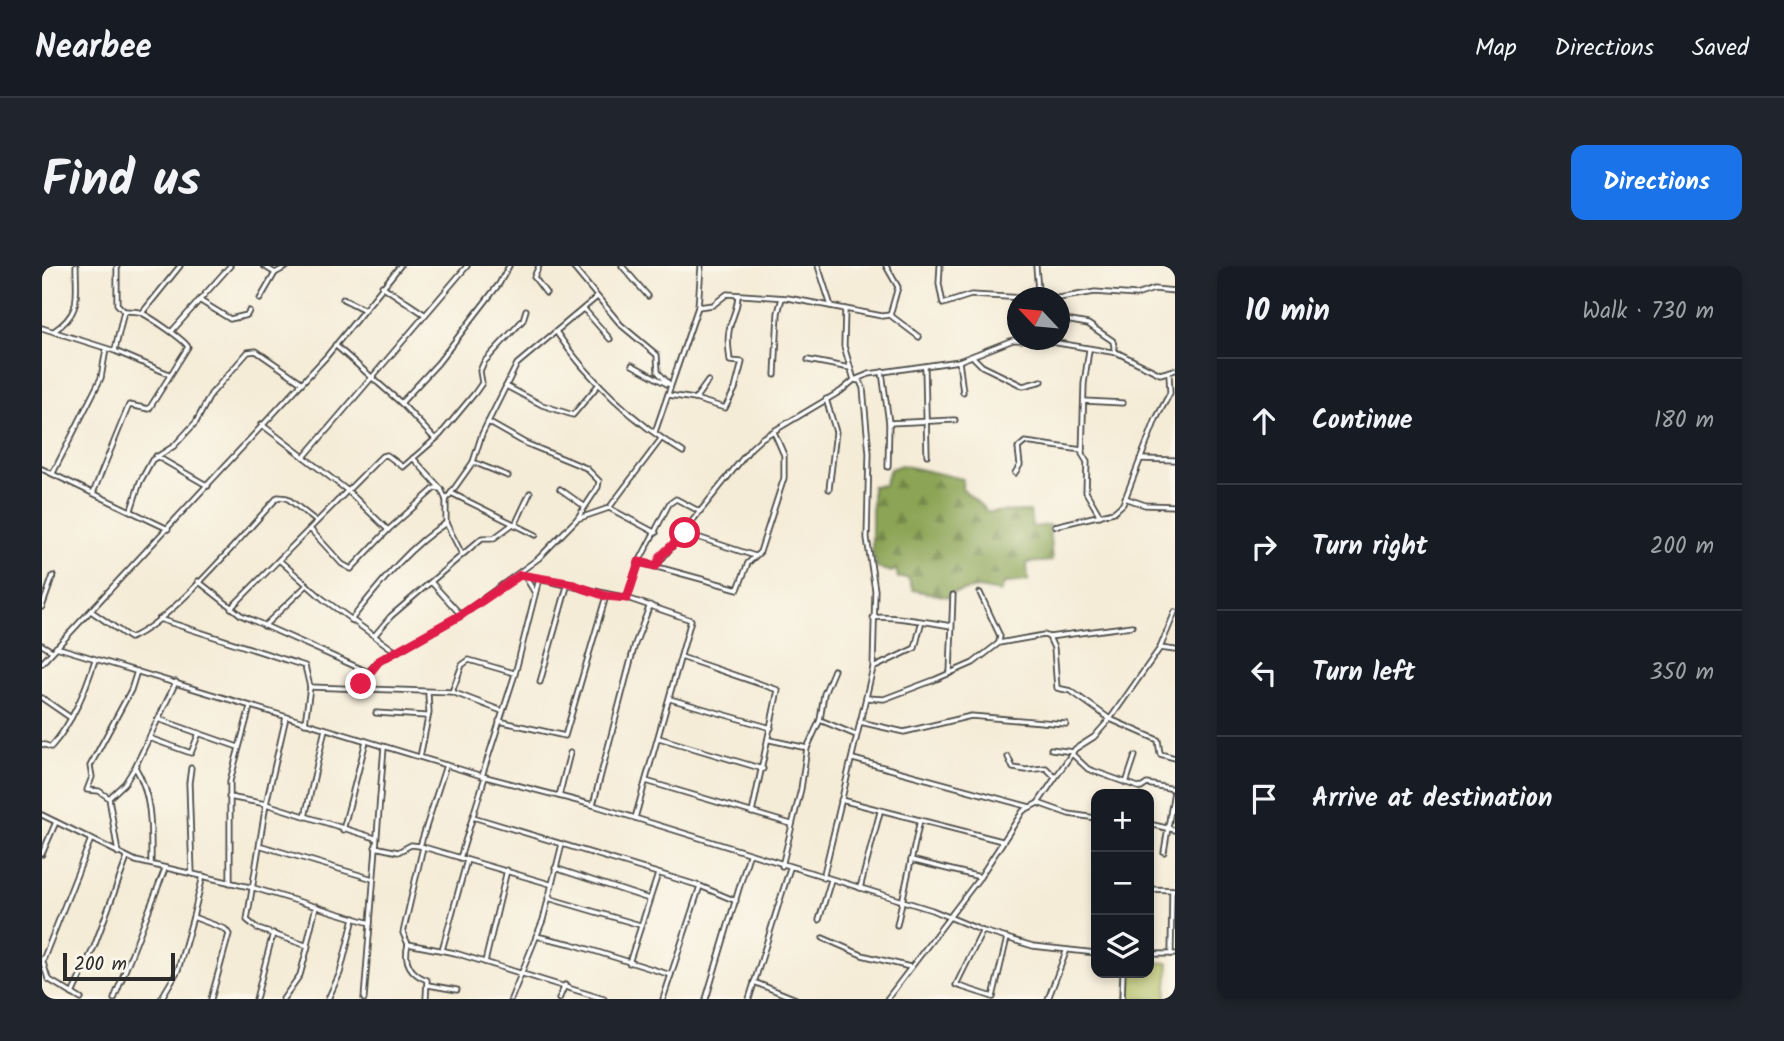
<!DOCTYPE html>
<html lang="en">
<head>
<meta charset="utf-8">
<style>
	body { margin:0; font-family:Kalam,sans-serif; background:#20242c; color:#f1f3f6 }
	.controls { position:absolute; right:21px; bottom:21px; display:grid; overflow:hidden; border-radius:14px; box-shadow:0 4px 10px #0003 }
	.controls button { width:63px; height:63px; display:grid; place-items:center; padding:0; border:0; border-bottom:2px solid #363941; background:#171b24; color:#f1f3f6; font:35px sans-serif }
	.compass { position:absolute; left:965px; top:21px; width:63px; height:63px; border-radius:50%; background:#171b24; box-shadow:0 4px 10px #0003; rotate:296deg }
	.scale { position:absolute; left:21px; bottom:18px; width:112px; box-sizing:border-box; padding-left:7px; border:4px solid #2b2b2b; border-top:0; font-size:19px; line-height:24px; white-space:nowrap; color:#2b2b2b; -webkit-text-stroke:5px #fbf7ec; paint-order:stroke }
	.stop { position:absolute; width:21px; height:21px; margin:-16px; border:5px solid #e11d48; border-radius:50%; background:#fff }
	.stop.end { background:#e11d48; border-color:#fff; box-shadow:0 2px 7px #0008 }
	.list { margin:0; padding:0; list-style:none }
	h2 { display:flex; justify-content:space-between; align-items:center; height:91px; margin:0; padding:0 28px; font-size:30px }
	h2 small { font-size:23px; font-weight:400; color:#9ea1a6 }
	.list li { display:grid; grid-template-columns:46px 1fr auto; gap:21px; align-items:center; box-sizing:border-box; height:126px; padding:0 28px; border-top:2px solid #363941 }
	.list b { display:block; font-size:26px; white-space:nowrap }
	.list em { font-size:23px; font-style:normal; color:#9ea1a6 }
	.icon { flex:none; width:38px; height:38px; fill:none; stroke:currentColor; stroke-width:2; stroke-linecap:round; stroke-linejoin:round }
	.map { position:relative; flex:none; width:1133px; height:733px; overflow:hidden; border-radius:14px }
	header { display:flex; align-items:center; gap:42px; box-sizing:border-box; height:98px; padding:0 35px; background:#171b24; border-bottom:2px solid #363941 }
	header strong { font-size:33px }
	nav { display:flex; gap:38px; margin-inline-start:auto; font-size:24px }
	.intro { display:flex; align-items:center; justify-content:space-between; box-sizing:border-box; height:168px; padding:0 42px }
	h1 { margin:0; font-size:49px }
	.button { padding:18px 32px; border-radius:14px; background:#1a73e8; color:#fff; font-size:24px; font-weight:700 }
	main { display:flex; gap:42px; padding:0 42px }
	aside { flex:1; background:#171b24; border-radius:14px; box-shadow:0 4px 10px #0003 }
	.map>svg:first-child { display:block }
	.grass { fill:#afbc5e; stroke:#6d7444; stroke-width:2 }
	.forest { fill:url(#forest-firs); stroke:#5b6840; stroke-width:2 }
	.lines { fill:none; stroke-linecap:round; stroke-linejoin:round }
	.minor-casing { stroke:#494845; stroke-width:7 }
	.minor { stroke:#fff; stroke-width:3.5 }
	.route { stroke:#e11d48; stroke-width:9 }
</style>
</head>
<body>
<header>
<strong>Nearbee</strong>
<nav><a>Map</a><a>Directions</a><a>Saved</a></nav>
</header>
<div class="intro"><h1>Find us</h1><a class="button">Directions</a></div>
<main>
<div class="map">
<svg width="1133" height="733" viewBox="0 0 1133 733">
	<defs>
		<pattern id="forest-firs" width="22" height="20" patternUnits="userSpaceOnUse" patternTransform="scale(1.75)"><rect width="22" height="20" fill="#8ba455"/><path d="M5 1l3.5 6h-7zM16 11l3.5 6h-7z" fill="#728647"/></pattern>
	</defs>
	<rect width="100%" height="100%" fill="#fbf7ec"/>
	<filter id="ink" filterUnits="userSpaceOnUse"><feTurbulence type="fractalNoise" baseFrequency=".0143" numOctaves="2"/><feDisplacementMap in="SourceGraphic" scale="14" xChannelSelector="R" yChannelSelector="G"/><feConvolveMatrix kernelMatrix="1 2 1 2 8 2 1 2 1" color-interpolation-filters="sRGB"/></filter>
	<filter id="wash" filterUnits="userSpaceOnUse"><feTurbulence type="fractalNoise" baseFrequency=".00686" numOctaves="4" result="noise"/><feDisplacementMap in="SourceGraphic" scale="28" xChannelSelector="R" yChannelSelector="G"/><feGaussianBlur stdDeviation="1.57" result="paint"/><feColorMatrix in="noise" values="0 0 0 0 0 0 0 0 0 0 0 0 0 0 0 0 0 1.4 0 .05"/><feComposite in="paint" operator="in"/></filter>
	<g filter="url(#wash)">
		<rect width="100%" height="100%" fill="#f5ecd7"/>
		<!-- grass -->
		<polygon class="grass" points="1107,696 1127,697 1124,733 1085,733 1087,707 1107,707"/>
		<!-- forest -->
		<polygon class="forest" points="859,199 921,213 920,222 946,246 988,245 990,261 1007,259 1010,295 985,297 986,315 963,317 958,326 936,322 909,327 906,331 871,324 866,312 856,312 854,303 850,306 835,302 830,284 830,220 842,219 848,203"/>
	</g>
	<g filter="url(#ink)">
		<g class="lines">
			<defs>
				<g id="minor">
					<polyline points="222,0 233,7 246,0"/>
					<polyline points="497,0 492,11 504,27"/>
					<polyline points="530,0 579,59 615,89 616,106 628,119"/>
					<polyline points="580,0 606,30"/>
					<polyline points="776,0 789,40"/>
					<polyline points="844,0 856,21 848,49"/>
					<polyline points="898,0 897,18 901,38 929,29 986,32"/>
					<polyline points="994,0 996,25 1002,30"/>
					<polyline points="340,20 382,48"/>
					<polyline points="993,32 1016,32"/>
					<polyline points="1017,32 1053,26 1094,29 1112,23 1133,25"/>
					<polyline points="218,33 233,7"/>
					<polyline points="301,33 321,43"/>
					<polyline points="157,34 188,53 205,49 207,45"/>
					<polyline points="656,41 671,39 685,28 746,32 840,50 848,49 877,71"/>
					<polyline points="542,43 568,73"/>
					<polyline points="803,43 802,80 812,114 818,115 821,122 827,187 825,272 833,324 831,402"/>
					<polyline points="100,47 138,0"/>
					<polyline points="1018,53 1046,58 1071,75 1073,86"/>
					<polyline points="0,62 73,85 127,108"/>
					<path d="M12 65C40 46 34 31 34 0"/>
					<polyline points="130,65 188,0"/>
					<path d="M515 67C545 112 594 158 641 186"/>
					<polyline points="997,74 1076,87 1118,108 1133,104"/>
					<polyline points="293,79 359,137 393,173"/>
					<polyline points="73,84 82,45 75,38 75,0"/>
					<polyline points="1047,84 1042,118 1040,188 1045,196 1044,226 1058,250"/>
					<polyline points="932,92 940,100 981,120 1000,115"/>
					<polyline points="766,94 808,102"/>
					<polyline points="917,95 921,126"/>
					<polyline points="590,99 625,118"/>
					<polyline points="883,101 885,189"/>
					<polyline points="840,106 847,157 913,154"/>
					<polyline points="733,109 736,47 740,32"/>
					<polyline points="464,120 500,139 531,149 557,118"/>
					<polyline points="626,129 653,133 666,115"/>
					<path d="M653 133 683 142 693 123 700 96 688 95C687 85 685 74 687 65 689 52 695 46 696 30"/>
					<polyline points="784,133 794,166 787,223"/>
					<polyline points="1042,135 1081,137"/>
					<polyline points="359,137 396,97 457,18 467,0"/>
					<polyline points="219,158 306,225 346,264"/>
					<polyline points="613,166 656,41 659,0"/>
					<polyline points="114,190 166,220"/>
					<polyline points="262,191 425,0"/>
					<polyline points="371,192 399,223 404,234 404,257 420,288"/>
					<polyline points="1098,193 1133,194"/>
					<polyline points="431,196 466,210"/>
					<polyline points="846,201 847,157"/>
					<polyline points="0,203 126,263"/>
					<polyline points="11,207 59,112 64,83"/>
					<polyline points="973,207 978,199 976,182 983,176 1040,184"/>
					<polyline points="518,223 542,240"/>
					<path d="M51 227 87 139 107 143 146 81C143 74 108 51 100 47 95 45 87 45 82 45"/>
					<polyline points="409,227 494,269"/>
					<polyline points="1083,232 1103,239 1133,240"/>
					<polyline points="404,234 431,196 440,168 475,98 555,31"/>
					<polyline points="567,242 614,267"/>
					<polyline points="89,244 98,216 110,194 132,180 154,156 169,128 206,86 214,85 259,116"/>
					<polyline points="535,253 567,242 619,173"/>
					<polyline points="473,259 488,227"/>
					<polyline points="1013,260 1072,246 1081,238 1114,153 1128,127 1127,108"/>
					<polyline points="268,263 300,298 309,303 346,264 393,222 399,223"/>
					<polyline points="643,267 713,290"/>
					<polyline points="237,294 281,333 353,385"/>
					<polyline points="597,296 696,323 706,297 718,286 742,212 742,189 732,166"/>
					<polyline points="614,300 709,182 720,172 799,125 812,114 827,108 917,95 971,74 980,74"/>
					<polyline points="478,309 585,332 649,354 593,552"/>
					<polyline points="484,312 493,327"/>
					<polyline points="156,315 199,349 326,406"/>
					<polyline points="390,317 419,349"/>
					<polyline points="938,327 958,370 957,376"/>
					<polyline points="585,332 597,296 627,238 634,233 657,245"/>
					<polyline points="0,341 11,310"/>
					<polyline points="189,342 340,190 345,189 361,201 398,169 433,127 440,117 438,105 442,96 481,54 484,44"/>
					<path d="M49 345 88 372C129 356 203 266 236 231L245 232 274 255"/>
					<path d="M831 352C845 349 893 357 909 360"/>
					<polyline points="117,353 263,400 268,421 263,457"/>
					<path d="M309 354C337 319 366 281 404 257"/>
					<polyline points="222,360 265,319"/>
					<polyline points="333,369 349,350 440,272 452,272 471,258"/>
					<polyline points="1007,371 1090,360"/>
					<polyline points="0,379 10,385"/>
					<polyline points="14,381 440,510 551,539 890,644 941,665 991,680 1054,687"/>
					<polyline points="1118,382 1133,384"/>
					<polyline points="639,391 736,424 710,547"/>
					<polyline points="0,397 284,91 358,0"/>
					<polyline points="908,407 911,329"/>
					<polyline points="498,416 526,317"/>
					<polyline points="268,421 410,426 460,445"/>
					<polyline points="317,425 326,406 337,395 419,349 497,292 535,253 556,221 557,215 544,202 483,177 446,156"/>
					<polyline points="410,426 420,399 427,394 472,407"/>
					<polyline points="0,432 29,452"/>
					<polyline points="824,432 842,433 892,414 931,397 957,377 1002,369 1007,371 1012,382 1015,422 1029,425 1068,453 1116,474 1118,488 1133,492"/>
					<polyline points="628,433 729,462"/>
					<polyline points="334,447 384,450"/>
					<polyline points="116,453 196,481"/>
					<polyline points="778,454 814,469"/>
					<polyline points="457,455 523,470 564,330"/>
					<polyline points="818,456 862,466 929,450 1024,458"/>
					<polyline points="107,472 149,487 157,467"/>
					<polyline points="617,472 721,503"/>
					<polyline points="728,474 765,482 778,454 782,428 792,404"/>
					<path d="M0 478 9 481C31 456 43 425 53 394"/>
					<polyline points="1009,483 1031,486"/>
					<polyline points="1030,488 1046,503 1099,522 1105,518 1132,523"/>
					<polyline points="378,491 387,447 386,427"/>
					<polyline points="966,491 971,502 984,504 1004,502 1012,510"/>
					<polyline points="811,493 988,541"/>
					<polyline points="93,501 83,517 67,532 57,525 45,524 50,511 48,500 89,424 95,405"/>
					<polyline points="149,502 147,517 150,608"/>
					<polyline points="440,510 473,408 497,313"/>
					<polyline points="604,515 749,558"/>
					<polyline points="1084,517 1093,490"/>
					<polyline points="517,530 528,487"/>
					<polyline points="187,531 224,538 333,572"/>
					<polyline points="67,532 76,587"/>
					<polyline points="799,534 960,575"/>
					<polyline points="996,537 1027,548 1054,552"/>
					<polyline points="551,539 593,378 608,339"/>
					<polyline points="0,549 94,595 212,622 328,657"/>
					<polyline points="263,551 283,463"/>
					<polyline points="431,551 658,620 694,635"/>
					<polyline points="1107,558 1133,564"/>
					<polyline points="301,564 324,475"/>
					<polyline points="220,580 331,613"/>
					<polyline points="378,580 404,499"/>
					<polyline points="333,581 356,586 369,579 378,580 508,618"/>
					<polyline points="381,581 361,667 366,678 413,687 562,733"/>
					<polyline points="1122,586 1133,519"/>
					<polyline points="0,588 14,556"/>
					<polyline points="418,592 443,511"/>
					<polyline points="869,594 938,611"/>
					<path d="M109 598C109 566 111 529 93 501L134 416"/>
					<polyline points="740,600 759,523 765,482"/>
					<polyline points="513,602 607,633"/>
					<polyline points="161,610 151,651 183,663 187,668 169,733"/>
					<polyline points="781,612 831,402 873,382 879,358"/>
					<polyline points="188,617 188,515 208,441"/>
					<polyline points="818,622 838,546"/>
					<polyline points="1107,623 1133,624"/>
					<polyline points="506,632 598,659"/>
					<polyline points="777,654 789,614"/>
					<polyline points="855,659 878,554"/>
					<polyline points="940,666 914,719 951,731"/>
					<polyline points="494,670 530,678 629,709"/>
					<polyline points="781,672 820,689 868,701"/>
					<polyline points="265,678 274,640"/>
					<path d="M366 678C361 696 369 708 385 714L384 733"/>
					<polyline points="400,684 425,594"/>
					<polyline points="1107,688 1133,688"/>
					<polyline points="1129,688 1130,624"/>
					<polyline points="0,693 6,713 39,733"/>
					<polyline points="1,694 49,573"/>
					<polyline points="443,696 465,604"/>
					<polyline points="587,697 616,608"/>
					<polyline points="712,716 754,733"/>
					<polyline points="386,719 415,724"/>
					<polyline points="30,728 52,681 85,592"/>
					<polyline points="951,731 965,672"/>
					<polyline points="72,733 123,603"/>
					<polyline points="119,733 136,704 151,651"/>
					<polyline points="214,733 231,667"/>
					<polyline points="241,733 258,709 266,680 216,663 205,654 224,538 244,451"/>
					<polyline points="286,733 298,707 312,652"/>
					<polyline points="322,733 342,481"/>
					<polyline points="469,733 501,654 520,578"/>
					<polyline points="517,733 523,719"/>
					<polyline points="621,733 658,620"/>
					<polyline points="664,733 707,589"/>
					<polyline points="707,733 748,602"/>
					<polyline points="845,733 938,611 981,545 996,537 1033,483 1052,471 1068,453 1118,382 1133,346"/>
					<polyline points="1006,733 1024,686"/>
					<polyline points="1080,733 1081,707"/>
				</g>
			</defs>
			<!-- minor casing -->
			<use href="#minor" class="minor-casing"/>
			<!-- minor -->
			<use href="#minor" class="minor"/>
		</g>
	</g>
	<g class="lines" filter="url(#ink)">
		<!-- route -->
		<polyline class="route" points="319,418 337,395 419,349 478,309 526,317 564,330 585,332 597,296 614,300 620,289 643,267"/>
	</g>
</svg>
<div class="controls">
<button>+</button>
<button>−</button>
<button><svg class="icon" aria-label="layers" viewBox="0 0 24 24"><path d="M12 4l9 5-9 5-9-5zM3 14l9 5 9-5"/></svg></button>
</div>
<svg class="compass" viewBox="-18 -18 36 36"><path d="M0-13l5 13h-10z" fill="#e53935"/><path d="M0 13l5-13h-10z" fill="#9ea1a6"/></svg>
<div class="scale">200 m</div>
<div class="stop" style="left:643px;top:267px"></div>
<div class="stop end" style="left:319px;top:418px"></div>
</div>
<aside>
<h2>10 min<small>Walk · 730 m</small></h2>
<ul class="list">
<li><svg class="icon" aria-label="ahead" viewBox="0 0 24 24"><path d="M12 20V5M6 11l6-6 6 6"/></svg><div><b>Continue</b></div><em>180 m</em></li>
<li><svg class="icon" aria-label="right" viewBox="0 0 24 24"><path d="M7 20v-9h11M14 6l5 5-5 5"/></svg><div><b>Turn right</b></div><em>200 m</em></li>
<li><svg class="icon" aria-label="left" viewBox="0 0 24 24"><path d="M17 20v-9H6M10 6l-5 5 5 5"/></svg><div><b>Turn left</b></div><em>350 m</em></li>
<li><svg class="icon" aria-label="arrive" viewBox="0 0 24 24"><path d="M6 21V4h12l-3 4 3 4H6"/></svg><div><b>Arrive at destination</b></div></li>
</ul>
</aside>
</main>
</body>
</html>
